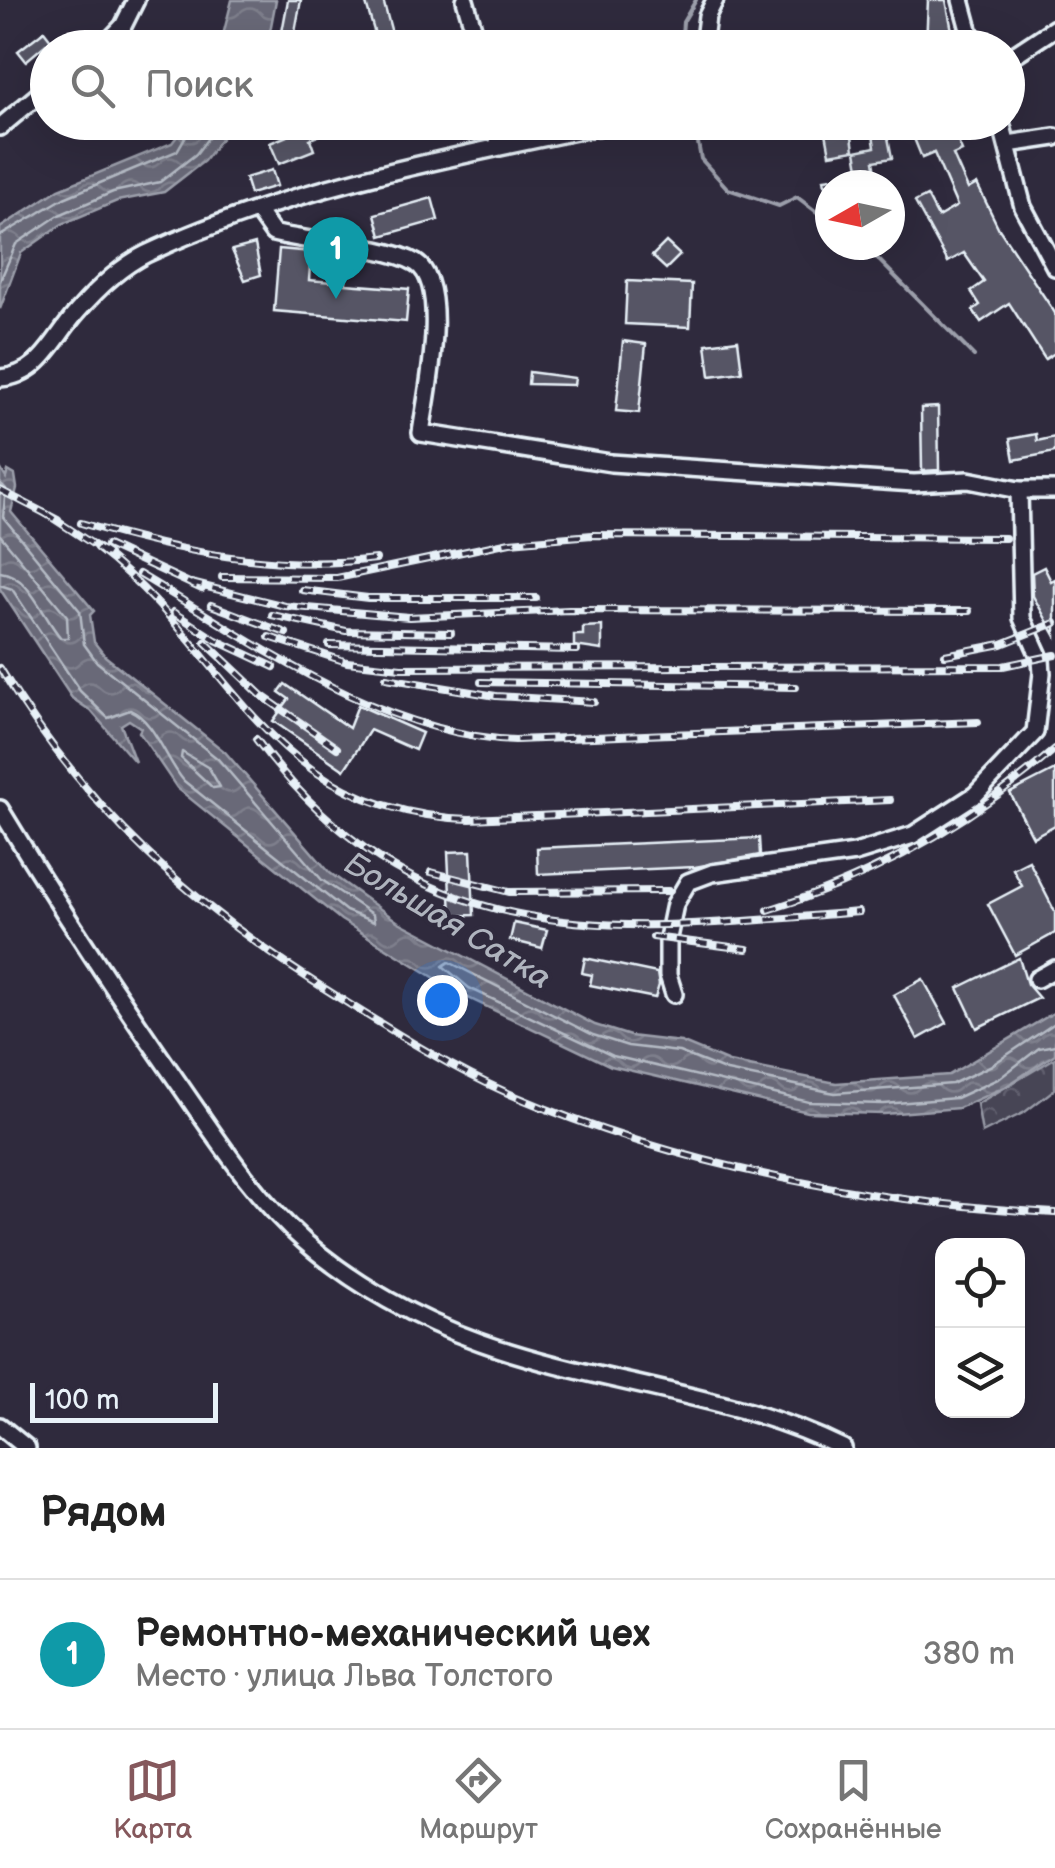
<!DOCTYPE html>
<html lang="ru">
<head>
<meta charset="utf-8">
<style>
	body { margin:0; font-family:"Balsamiq Sans",sans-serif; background:#f2f2f2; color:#222 }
	.controls { position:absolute; right:30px; bottom:30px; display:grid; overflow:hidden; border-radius:20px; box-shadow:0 10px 40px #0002 }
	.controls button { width:90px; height:90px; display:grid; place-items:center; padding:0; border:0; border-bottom:2px solid #e0e0e0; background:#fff; color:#222; font:50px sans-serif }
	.compass { position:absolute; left:815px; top:170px; width:90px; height:90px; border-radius:50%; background:#fff; box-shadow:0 10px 40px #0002; rotate:261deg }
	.scale { position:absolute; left:30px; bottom:25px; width:188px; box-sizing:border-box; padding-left:10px; border:5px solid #e8f1f8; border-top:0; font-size:28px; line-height:35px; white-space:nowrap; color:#e8f1f8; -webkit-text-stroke:8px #2f2a3d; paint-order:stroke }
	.you { position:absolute; left:442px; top:1000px; width:35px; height:35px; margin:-25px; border:8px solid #fff; border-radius:50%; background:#1a73e8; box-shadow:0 0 0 15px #1a73e833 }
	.badge { display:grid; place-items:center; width:65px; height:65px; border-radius:50%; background:#85585c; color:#fff; font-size:32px; font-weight:700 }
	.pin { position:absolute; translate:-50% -82px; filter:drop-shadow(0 2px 5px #0008) }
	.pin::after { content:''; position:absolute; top:52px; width:35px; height:30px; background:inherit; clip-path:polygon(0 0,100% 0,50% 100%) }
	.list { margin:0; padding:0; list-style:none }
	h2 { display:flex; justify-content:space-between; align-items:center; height:130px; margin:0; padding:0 40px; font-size:42px }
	h2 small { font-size:32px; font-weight:400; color:#767676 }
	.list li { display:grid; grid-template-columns:65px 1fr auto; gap:30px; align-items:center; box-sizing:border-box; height:150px; padding:0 40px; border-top:2px solid #e0e0e0 }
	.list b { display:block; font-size:38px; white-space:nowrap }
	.list p { margin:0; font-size:32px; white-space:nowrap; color:#767676 }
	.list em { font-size:32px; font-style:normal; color:#767676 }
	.icon { flex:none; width:55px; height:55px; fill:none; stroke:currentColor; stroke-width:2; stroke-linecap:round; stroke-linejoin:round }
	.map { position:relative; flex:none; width:1055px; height:1448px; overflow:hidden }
	.search { position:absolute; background:#fff; box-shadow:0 10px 40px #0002; left:30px; right:30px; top:30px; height:110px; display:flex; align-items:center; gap:25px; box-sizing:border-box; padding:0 35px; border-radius:55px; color:#767676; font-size:38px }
	.sheet { height:280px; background:#fff }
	nav { display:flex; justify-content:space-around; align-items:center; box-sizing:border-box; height:140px; border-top:2px solid #e0e0e0; background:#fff; font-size:28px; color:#767676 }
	nav a { display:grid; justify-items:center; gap:5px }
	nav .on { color:#85585c }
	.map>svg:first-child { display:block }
	.forest { fill:url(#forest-crowns); stroke:#979aa6; stroke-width:2.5 }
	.water { fill:url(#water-waves); stroke:#9c9fab; stroke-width:2.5 }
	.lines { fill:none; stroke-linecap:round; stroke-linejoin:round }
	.shore { stroke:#b5bbc5; stroke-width:2.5 }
	.stream { stroke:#9c9fab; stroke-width:4 }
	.building { fill:#575565; stroke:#e8f1f8; stroke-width:2.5 }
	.minor-casing { stroke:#e8f1f8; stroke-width:22 }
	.minor { stroke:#2f2a3d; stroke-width:15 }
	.rail-casing { stroke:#e8f1f8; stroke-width:8 }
	.rail { stroke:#2f2a3d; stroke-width:4; stroke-dasharray:11; stroke-linecap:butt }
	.labels { text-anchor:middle; stroke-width:8; stroke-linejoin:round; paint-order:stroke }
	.water-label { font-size:32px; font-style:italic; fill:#afb4be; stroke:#2f2a3d }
</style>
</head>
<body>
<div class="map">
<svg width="1055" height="1448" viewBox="0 0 1055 1448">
	<defs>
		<pattern id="forest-crowns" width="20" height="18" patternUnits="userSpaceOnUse" patternTransform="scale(2.5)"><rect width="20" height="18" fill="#464455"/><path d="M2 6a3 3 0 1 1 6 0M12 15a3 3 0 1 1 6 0" fill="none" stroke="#615f6e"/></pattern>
		<pattern id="water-waves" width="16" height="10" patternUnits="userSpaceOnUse" patternTransform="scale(2.5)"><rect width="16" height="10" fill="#696978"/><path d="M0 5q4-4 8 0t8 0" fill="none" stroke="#7e7f8c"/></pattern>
	</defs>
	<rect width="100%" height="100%" fill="#2f2a3d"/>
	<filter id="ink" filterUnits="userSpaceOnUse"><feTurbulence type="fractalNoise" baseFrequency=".01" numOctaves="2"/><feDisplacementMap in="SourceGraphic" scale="20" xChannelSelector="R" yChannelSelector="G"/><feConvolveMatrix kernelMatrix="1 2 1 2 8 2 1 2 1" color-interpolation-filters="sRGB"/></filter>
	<g filter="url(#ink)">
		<!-- forest -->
		<polygon class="forest" points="1055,1058 1055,1089 1025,1112 982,1133 977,1104"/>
		<!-- water -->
		<g class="water">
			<polygon points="232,0 276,0 267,47 220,47"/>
			<polygon points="187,123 233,123 204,161 164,192 117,201 62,224 21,253 0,309 0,228 59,189 172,143"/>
			<polygon points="0,468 6,478 8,471 15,475 17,488 11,512 94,611 90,615 94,642 105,656 225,752 330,873 397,921 595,1025 630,1036 681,1042 729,1062 836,1083 949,1075 1055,1012 1055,1054 1005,1087 959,1108 884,1114 808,1112 611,1066 464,996 341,920 177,788 139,732 141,728 129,720 121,725 135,762 91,711 72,698 0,589"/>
		</g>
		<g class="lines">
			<!-- shore -->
			<g class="shore">
				<polyline points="0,236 64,198 177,151 194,122"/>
				<polyline points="0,281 16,244 59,215 113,192 160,182 196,154 220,122"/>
				<path d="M0 483 6 489 3 517 80 611 84 644 97 662 218 759 322 880 373 915 374 922 346 911 184 781C165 759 155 721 130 710L108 718 80 691 12 589 0 585"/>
				<path d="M0 535 67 616 68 638H61C43 618 30 575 0 572"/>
				<polygon points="182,752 209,768 220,787 213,788 181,758"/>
				<polyline points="1055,1023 992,1065 952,1084 835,1093 727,1071 679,1052 628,1046 593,1035 449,962 443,966 469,988 613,1056 809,1102 884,1104 956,1098 1000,1078 1039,1048 1055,1045"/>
			</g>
			<!-- stream -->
			<g class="stream">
				<polyline points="681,48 683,22 696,0"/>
				<polyline points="683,122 698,143 701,159 728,189 779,206 797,197 830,222"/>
				<polyline points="864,245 974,356"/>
			</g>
		</g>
		<!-- building -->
		<g class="building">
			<polygon points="288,0 301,0 292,48 279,48"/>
			<polygon points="365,0 383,0 396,48 379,48"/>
			<polygon points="928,0 946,0 954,41 926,45"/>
			<polygon points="44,31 51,40 26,61 18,51"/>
			<polygon points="310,122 350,123 310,139 314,150 279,164 270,143 311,126"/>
			<polygon points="824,122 850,122 854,150 830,154"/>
			<polygon points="871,122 885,122 892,158 874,161 878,185 825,185 824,179 860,174 856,151 875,147"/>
			<polygon points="951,125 962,151 953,155 968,189 977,184 999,229 1055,313 1055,353 1045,359 1009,303 981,322 973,310 980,305 971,291 984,282 964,253 948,262 915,202 927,196 938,217 957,206 934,153 922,158 913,136 925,131 927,136"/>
			<polygon points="272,170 277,186 250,194 245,178"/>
			<polygon points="432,198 438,220 381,236 375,214"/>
			<polygon points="666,242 680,255 666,269 652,256"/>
			<polygon points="255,244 261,275 245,280 232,250"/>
			<polygon points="279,249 311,252 309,280 332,282 332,277 346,278 346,284 409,289 406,322 274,311"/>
			<polygon points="627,281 692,284 690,327 625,324"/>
			<polygon points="738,340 742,372 710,376 706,344"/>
			<polygon points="623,341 646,344 639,413 616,411"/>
			<polygon points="529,372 575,378 574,385 528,384"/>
			<polygon points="938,407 939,470 922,471 921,408"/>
			<polygon points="1036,434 1037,441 1055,437 1055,452 1014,460 1010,439"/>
			<polygon points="1044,567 1051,581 1055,579 1055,635 1033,596 1032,573"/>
			<polygon points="602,626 602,650 574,646 574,635 583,635 583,627"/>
			<polygon points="285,684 349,728 358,705 422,733 415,750 370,730 344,770 273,721 289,699 279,692"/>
			<polygon points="1055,770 1055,825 1033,837 1010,793"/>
			<polygon points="759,838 760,855 695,867 538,874 537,848"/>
			<polygon points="471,851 474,915 451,916 448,852"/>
			<polygon points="1029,861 1055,912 1055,933 1015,955 988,904 1022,886 1013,869"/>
			<polygon points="514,923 547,930 542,948 510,940"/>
			<polygon points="585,958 657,973 659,985 655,998 590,985 592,975 582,973"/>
			<polygon points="1019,958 1027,984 1039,998 977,1028 958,988"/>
			<polygon points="923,979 947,1023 918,1039 894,995"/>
		</g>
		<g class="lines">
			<defs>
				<g id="minor">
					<polyline points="465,0 479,48"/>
					<polyline points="961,0 974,48"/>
					<polyline points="102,48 123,26 136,0"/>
					<polyline points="703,48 707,16 715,0"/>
					<polyline points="1008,59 1055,28"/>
					<polyline points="493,122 500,144"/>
					<polyline points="1001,122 1023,207 1055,267"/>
					<polyline points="0,127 48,87"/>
					<polyline points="1008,144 1055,137"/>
					<path d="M258 212 273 233C310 243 386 245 416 263 451 285 426 397 421 433L611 463 914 483 968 480 1019 490 1022 618 1041 660 1042 673 1035 732 975 795 913 835 855 853 712 873 688 882 675 904 668 938V975L674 994"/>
					<path d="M0 378C41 375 53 339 77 312 96 290 120 267 146 254 286 187 469 153 621 122"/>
					<polyline points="1019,490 1055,490"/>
					<path d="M0 809C56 902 115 992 177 1081 216 1137 253 1196 304 1241 354 1285 418 1320 480 1342 599 1385 730 1392 843 1448"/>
					<polyline points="1037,979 1055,969"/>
					<polyline points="0,1426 27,1448"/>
				</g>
			</defs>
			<!-- minor casing -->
			<use href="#minor" class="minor-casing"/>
			<!-- minor -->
			<use href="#minor" class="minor"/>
			<defs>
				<g id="rail">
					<polyline points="0,490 58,520"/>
					<polyline points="45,513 108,554"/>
					<path d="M81 523C178 552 275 571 376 559"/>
					<polyline points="107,545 202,589"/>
					<path d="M97 548C235 654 263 812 470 819L890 800"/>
					<path d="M139 574C252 641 380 735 515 740L978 722"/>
					<polyline points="222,577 337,578 510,542 592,535 1005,538"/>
					<polyline points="191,583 285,606 409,617 569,610 969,611"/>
					<polyline points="302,590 368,598 536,598"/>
					<polyline points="211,605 286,633"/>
					<polyline points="173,612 216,640 274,667"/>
					<polyline points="272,615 346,631 451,633"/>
					<polyline points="269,637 347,662 401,668 1003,666 1055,655"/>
					<polyline points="205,642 261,695 337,748"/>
					<polyline points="329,645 577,650"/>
					<polyline points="945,655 1002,644 1055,623"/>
					<path d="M0 668C88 813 195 909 338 997 394 1032 449 1067 510 1094 680 1167 871 1203 1055 1213"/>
					<polyline points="386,678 496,696 594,702"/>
					<polyline points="481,682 796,687"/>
					<path d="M256 739C421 960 616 932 859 912"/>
					<polyline points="431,872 509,892 668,891"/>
					<path d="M768 910C876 877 970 823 1055 749"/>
					<polyline points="653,937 747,949"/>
				</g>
			</defs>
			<!-- rail casing -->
			<use href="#rail" class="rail-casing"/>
			<!-- rail -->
			<use href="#rail" class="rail"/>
		</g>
	</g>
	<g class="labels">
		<!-- water labels -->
		<g class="water-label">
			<text transform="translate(448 920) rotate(31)" y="11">Большая Сатка</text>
		</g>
	</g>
</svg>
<div class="controls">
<button><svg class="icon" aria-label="locate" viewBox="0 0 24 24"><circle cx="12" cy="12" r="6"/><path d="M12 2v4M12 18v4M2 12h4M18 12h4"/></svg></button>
<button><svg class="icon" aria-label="layers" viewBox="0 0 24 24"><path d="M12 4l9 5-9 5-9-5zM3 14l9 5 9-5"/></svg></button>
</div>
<svg class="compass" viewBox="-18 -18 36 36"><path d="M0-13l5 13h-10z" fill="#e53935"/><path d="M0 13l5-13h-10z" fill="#767676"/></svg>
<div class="scale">100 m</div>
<div class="you"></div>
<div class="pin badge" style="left:336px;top:299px;background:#0f9aa8">1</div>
<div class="search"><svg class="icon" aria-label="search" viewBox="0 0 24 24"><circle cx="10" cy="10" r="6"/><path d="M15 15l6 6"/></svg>Поиск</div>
</div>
<section class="sheet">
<h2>Рядом<small></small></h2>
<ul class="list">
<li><span class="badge" style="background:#0f9aa8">1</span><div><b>Ремонтно-механический цех</b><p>Место · улица Льва Толстого</p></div><em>380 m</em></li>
</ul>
</section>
<nav>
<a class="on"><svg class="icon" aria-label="map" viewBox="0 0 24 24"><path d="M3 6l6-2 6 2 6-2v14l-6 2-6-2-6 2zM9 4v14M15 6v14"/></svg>Карта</a>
<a><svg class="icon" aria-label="directions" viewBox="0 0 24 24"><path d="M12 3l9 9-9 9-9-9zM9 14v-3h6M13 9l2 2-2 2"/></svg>Маршрут</a>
<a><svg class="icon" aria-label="saved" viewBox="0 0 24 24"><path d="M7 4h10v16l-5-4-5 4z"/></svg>Сохранённые</a>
</nav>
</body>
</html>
